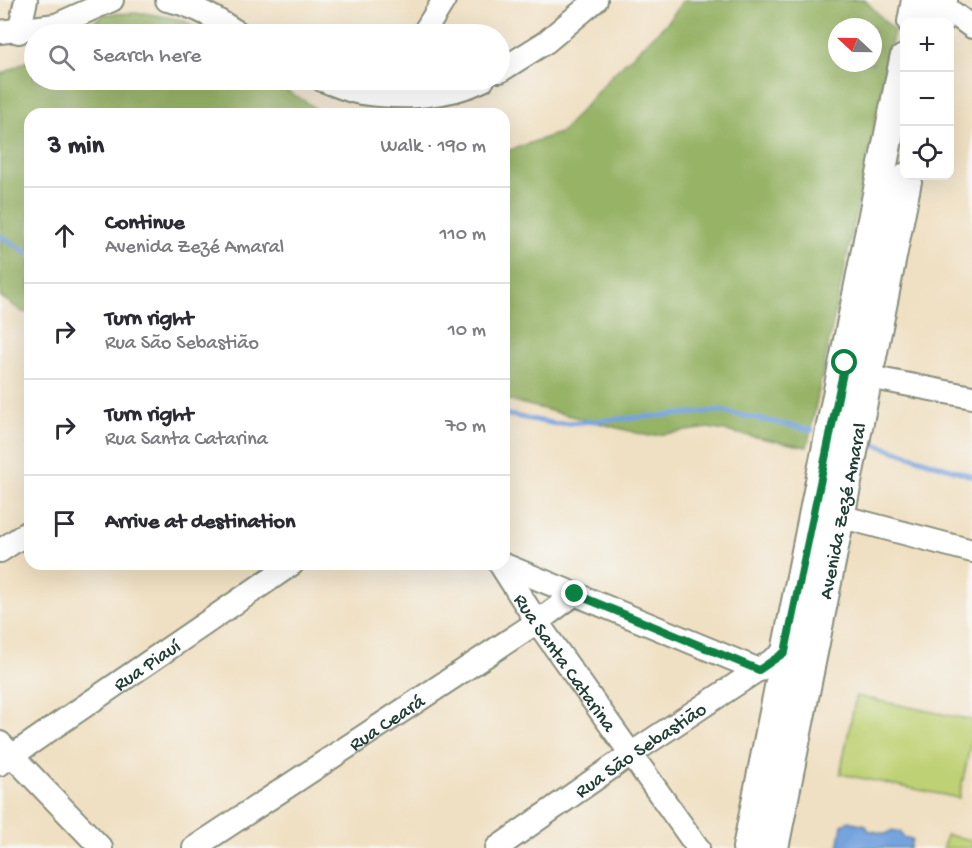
<!DOCTYPE html>
<html lang="en">
<head>
<meta charset="utf-8">
<style>
	body { margin:0; font-family:"Gochi Hand",sans-serif; background:#f2f2f3; color:#2b2b33 }
	.controls { position:absolute; right:18px; top:18px; display:grid; overflow:hidden; border-radius:12px; box-shadow:0 6px 24px #0002 }
	.controls button { width:54px; height:54px; display:grid; place-items:center; padding:0; border:0; border-bottom:2px solid #e1e1e2; background:#fff; color:#2b2b33; font:30px sans-serif }
	.compass { position:absolute; left:828px; top:18px; width:54px; height:54px; border-radius:50%; background:#fff; box-shadow:0 6px 24px #0002; rotate:292deg }
	.stop { position:absolute; width:18px; height:18px; margin:-14px; border:4px solid #0b8043; border-radius:50%; background:#fff }
	.stop.end { background:#0b8043; border-color:#fff; box-shadow:0 2px 6px #0008 }
	.list { margin:0; padding:0; list-style:none }
	h2 { display:flex; justify-content:space-between; align-items:center; height:78px; margin:0; padding:0 24px; font-size:26px }
	h2 small { font-size:20px; font-weight:400; color:#7c7c81 }
	.list li { display:grid; grid-template-columns:39px 1fr auto; gap:18px; align-items:center; box-sizing:border-box; height:96px; padding:0 24px; border-top:2px solid #e1e1e2 }
	.list b { display:block; font-size:22px; white-space:nowrap }
	.list p { margin:0; font-size:20px; white-space:nowrap; color:#7c7c81 }
	.list em { font-size:20px; font-style:normal; color:#7c7c81 }
	.icon { flex:none; width:33px; height:33px; fill:none; stroke:currentColor; stroke-width:2; stroke-linecap:round; stroke-linejoin:round }
	.map { position:relative; flex:none; width:972px; height:848px; overflow:hidden }
	.search { position:absolute; background:#fff; box-shadow:0 6px 24px #0002; left:24px; top:24px; width:486px; height:66px; display:flex; align-items:center; gap:15px; box-sizing:border-box; padding:0 21px; border-radius:33px; color:#7c7c81; font-size:22px }
	.panel { position:absolute; background:#fff; box-shadow:0 6px 24px #0002; left:24px; top:108px; width:486px; height:462px; border-radius:18px }
	.map>svg:first-child { display:block }
	.green { fill:#bfd174; stroke:#6f8754; stroke-width:1.5 }
	.forest { fill:#97b366; stroke:#5b784d; stroke-width:1.5; fill-rule:evenodd }
	.water { fill:#75a3de; stroke:#4a7089; stroke-width:1.5 }
	.lines { fill:none; stroke-linecap:round; stroke-linejoin:round }
	.stream { stroke:#75a3de; stroke-width:5 }
	.minor-casing { stroke:#888e7c; stroke-width:26 }
	.major-casing { stroke:#888e7c; stroke-width:32 }
	.minor { stroke:#fff; stroke-width:22 }
	.major { stroke:#fff; stroke-width:28 }
	.route { stroke:#0b8043; stroke-width:8 }
	.labels { text-anchor:middle; stroke-width:6; stroke-linejoin:round; paint-order:stroke }
	.street-label { font-size:20px; fill:#1f3d34; stroke:#f6f6f2 }
</style>
</head>
<body>
<div class="map">
<svg width="972" height="848" viewBox="0 0 972 848">
	<rect width="100%" height="100%" fill="#f6f6f2"/>
	<filter id="ink" filterUnits="userSpaceOnUse"><feTurbulence type="fractalNoise" baseFrequency=".0167" numOctaves="2"/><feDisplacementMap in="SourceGraphic" scale="12" xChannelSelector="R" yChannelSelector="G"/><feConvolveMatrix kernelMatrix="1 2 1 2 8 2 1 2 1" color-interpolation-filters="sRGB"/></filter>
	<filter id="wash" filterUnits="userSpaceOnUse"><feTurbulence type="fractalNoise" baseFrequency=".008" numOctaves="4" result="noise"/><feDisplacementMap in="SourceGraphic" scale="24" xChannelSelector="R" yChannelSelector="G"/><feGaussianBlur stdDeviation="1.35" result="paint"/><feColorMatrix in="noise" values="0 0 0 0 0 0 0 0 0 0 0 0 0 0 0 0 0 1.4 0 .05"/><feComposite in="paint" operator="in"/></filter>
	<g filter="url(#wash)">
		<rect width="100%" height="100%" fill="#f0e0c3"/>
		<!-- green -->
		<g class="green">
			<polygon points="856,696 972,720 972,737 959,798 840,774"/>
			<polygon points="946,835 972,840 972,848 943,848"/>
		</g>
		<!-- forest -->
		<g class="forest">
			<path d="M683 0H865L894 31 807 447 709 428 649 436 504 399V152L562 132 612 75 668 22ZM837 27H873V63H837Z"/>
			<polygon points="144,13 183,20 204,34 75,34 106,14"/>
			<polygon points="34,58 34,80 268,80 308,103 322,114 30,114 30,313 23,312 0,296 0,75"/>
		</g>
		<!-- water -->
		<polygon class="water" points="848,821 866,825 868,830 886,834 892,830 901,832 903,837 912,839 910,848 838,848 842,825"/>
		<g class="lines">
			<!-- stream -->
			<g class="stream">
				<polyline points="0,236 30,254"/>
				<polyline points="504,414 556,424 720,411 812,430"/>
				<polyline points="874,444 972,476"/>
			</g>
		</g>
	</g>
	<g filter="url(#ink)">
		<g class="lines">
			<defs>
				<g id="minor">
					<path d="M167 0C194 5 217 19 240 34"/>
					<polyline points="927,1 942,5 972,27"/>
					<polyline points="0,32 56,25 112,0"/>
					<polyline points="19,32 26,0"/>
					<polyline points="423,34 444,0"/>
					<polyline points="500,71 546,42 596,0"/>
					<path d="M322 80C334 84 348 91 361 93 401 99 447 98 483 80"/>
					<polyline points="853,374 972,397"/>
					<polyline points="824,512 972,551"/>
					<polyline points="0,551 30,531"/>
					<path id="s1" d="M500 564 537 622 698 848"/>
					<polyline points="502,564 759,670"/>
					<polyline points="0,743 101,848"/>
					<path id="s2" d="M0 764 292 564"/>
					<path id="s3" d="M194 848 537 622 575 594"/>
					<path id="s4" d="M497 848 632 753 785 652"/>
				</g>
				<g id="major">
					<polyline points="912,22 916,0"/>
					<polyline points="939,22 943,0"/>
					<polyline points="747,848 904,59"/>
					<path id="s5" d="M774 848 908 176"/>
				</g>
			</defs>
			<!-- minor casing -->
			<use href="#minor" class="minor-casing"/>
			<!-- major casing -->
			<use href="#major" class="major-casing"/>
			<!-- minor -->
			<use href="#minor" class="minor"/>
			<!-- major -->
			<use href="#major" class="major"/>
		</g>
	</g>
	<g class="lines" filter="url(#ink)">
		<!-- route -->
		<polyline class="route" points="575,594 759,670 785,652 845,363"/>
	</g>
	<g class="labels">
		<!-- street labels -->
		<g class="street-label">
			<text dy="7" stroke="none"><textPath href="#s5" startOffset="344">Avenida Zezé Amaral</textPath></text>
			<text dy="7" stroke="none"><textPath href="#s1" startOffset="118">Rua Santa Catarina</textPath></text>
			<text dy="7" stroke="none"><textPath href="#s2" startOffset="177">Rua Piauí</textPath></text>
			<text dy="7" stroke="none"><textPath href="#s3" startOffset="230">Rua Ceará</textPath></text>
			<text dy="7" stroke="none"><textPath href="#s4" startOffset="174">Rua São Sebastião</textPath></text>
		</g>
	</g>
</svg>
<div class="controls">
<button>+</button>
<button>−</button>
<button><svg class="icon" aria-label="locate" viewBox="0 0 24 24"><circle cx="12" cy="12" r="6"/><path d="M12 2v4M12 18v4M2 12h4M18 12h4"/></svg></button>
</div>
<svg class="compass" viewBox="-18 -18 36 36"><path d="M0-13l5 13h-10z" fill="#e53935"/><path d="M0 13l5-13h-10z" fill="#7c7c81"/></svg>
<div class="stop" style="left:845px;top:363px"></div>
<div class="stop end" style="left:575px;top:594px"></div>
<div class="search"><svg class="icon" aria-label="search" viewBox="0 0 24 24"><circle cx="10" cy="10" r="6"/><path d="M15 15l6 6"/></svg>Search here</div>
<section class="panel">
<h2>3 min<small>Walk · 190 m</small></h2>
<ul class="list">
<li><svg class="icon" aria-label="ahead" viewBox="0 0 24 24"><path d="M12 20V5M6 11l6-6 6 6"/></svg><div><b>Continue</b><p>Avenida Zezé Amaral</p></div><em>110 m</em></li>
<li><svg class="icon" aria-label="right" viewBox="0 0 24 24"><path d="M7 20v-9h11M14 6l5 5-5 5"/></svg><div><b>Turn right</b><p>Rua São Sebastião</p></div><em>10 m</em></li>
<li><svg class="icon" aria-label="right" viewBox="0 0 24 24"><path d="M7 20v-9h11M14 6l5 5-5 5"/></svg><div><b>Turn right</b><p>Rua Santa Catarina</p></div><em>70 m</em></li>
<li><svg class="icon" aria-label="arrive" viewBox="0 0 24 24"><path d="M6 21V4h12l-3 4 3 4H6"/></svg><div><b>Arrive at destination</b></div></li>
</ul>
</section>
</div>
</body>
</html>
